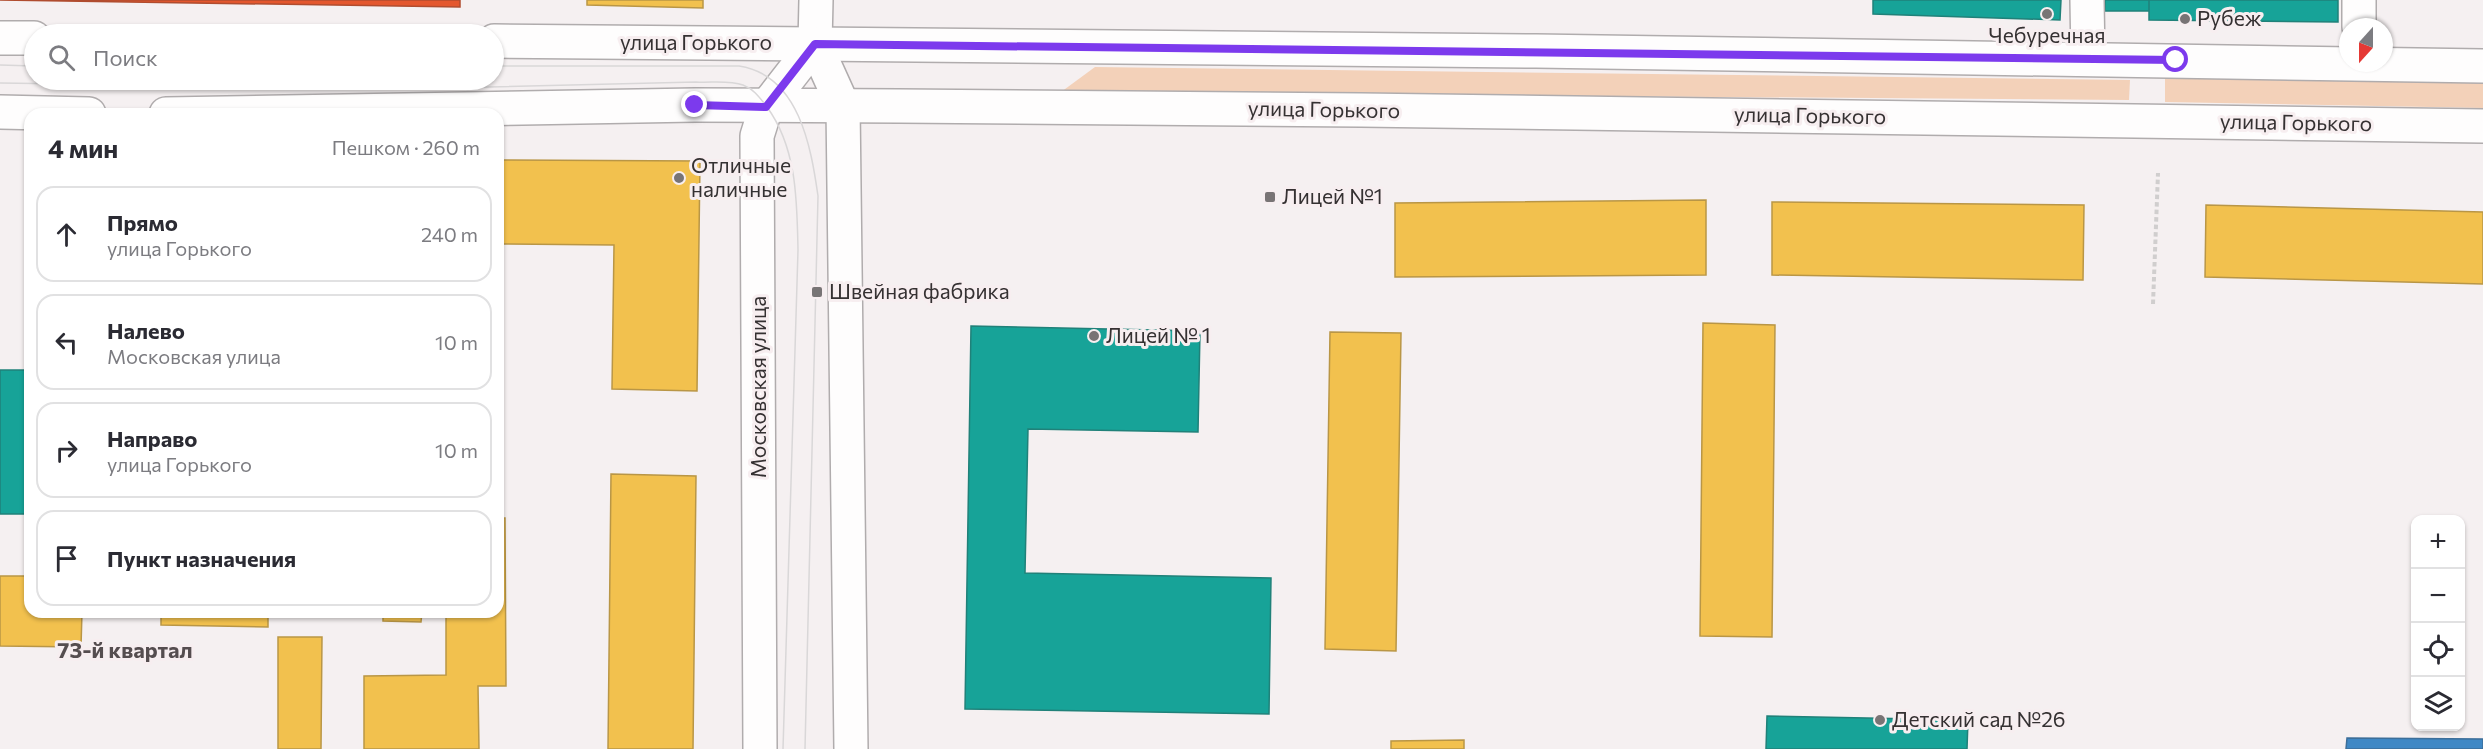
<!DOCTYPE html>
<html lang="ru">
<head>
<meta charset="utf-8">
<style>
	body { margin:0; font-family:Commissioner,sans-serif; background:#f7f7f7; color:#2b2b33 }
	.controls { position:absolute; right:18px; bottom:18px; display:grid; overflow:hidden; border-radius:12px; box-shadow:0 2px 4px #0004 }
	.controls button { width:54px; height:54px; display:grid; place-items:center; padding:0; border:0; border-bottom:2px solid #e1e1e2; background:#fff; color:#2b2b33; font:30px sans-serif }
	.compass { position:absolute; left:2339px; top:18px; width:54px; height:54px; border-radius:50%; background:#fff; box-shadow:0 2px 4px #0004; rotate:201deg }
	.stop { position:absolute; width:18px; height:18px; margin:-14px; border:4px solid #7c3aed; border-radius:50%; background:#fff }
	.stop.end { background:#7c3aed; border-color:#fff; box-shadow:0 2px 6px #0008 }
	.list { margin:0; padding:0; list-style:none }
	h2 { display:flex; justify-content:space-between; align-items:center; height:78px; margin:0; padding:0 24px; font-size:26px }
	h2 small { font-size:20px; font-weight:400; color:#7c7c81 }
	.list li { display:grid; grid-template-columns:39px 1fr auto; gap:18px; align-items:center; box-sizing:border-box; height:96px; margin:0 12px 12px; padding:0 12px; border:2px solid #e1e1e2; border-radius:18px }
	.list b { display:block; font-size:22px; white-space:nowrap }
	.list p { margin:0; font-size:20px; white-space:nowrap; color:#7c7c81 }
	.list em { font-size:20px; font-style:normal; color:#7c7c81 }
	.icon { flex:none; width:33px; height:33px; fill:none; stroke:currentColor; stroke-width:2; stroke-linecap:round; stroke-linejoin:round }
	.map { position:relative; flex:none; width:2483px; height:749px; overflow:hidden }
	.search { position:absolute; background:#fff; box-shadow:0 2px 4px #0004; left:24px; top:24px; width:480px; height:66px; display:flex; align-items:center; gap:15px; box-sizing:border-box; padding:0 21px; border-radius:33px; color:#7c7c81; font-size:22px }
	.panel { position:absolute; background:#fff; box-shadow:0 2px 4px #0004; left:24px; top:108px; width:480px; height:510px; border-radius:18px }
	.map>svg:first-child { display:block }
	.green { fill:#f3d1b9 }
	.homes { fill:#f2c14e; stroke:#b99646; stroke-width:1.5 }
	.shops { fill:#e4572e; stroke:#b04c2f; stroke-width:1.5 }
	.schools { fill:#3f88c5; stroke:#3c6e99; stroke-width:1.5 }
	.public { fill:#17a398; stroke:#208179; stroke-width:1.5 }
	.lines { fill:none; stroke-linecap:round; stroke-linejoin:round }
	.minor-casing { stroke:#b0acad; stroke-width:36 }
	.major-casing { stroke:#b0acad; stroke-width:36 }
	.path { stroke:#d0cece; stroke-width:4; stroke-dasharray:4.5 3; stroke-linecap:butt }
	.minor { stroke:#fefdfd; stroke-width:33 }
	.major { stroke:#fefdfd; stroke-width:33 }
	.tram { stroke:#d9d7d8; stroke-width:1.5 }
	.route { stroke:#7c3aed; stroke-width:8 }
	.poi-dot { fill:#787475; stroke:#f7eef0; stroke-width:2 }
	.labels { text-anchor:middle; stroke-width:6; stroke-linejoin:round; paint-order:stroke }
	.poi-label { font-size:21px; fill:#353132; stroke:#f7eef0; text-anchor:start }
	.street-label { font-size:21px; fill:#353132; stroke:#f7eef0 }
	.neighbourhood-label { font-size:22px; font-weight:bold; fill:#554d4f; stroke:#f7eef0 }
</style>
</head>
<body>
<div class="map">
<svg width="2483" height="749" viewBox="0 0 2483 749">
	<rect width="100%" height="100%" fill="#f5f0f1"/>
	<!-- green -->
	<g class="green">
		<polygon points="1095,67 2130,80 2129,100 1061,92"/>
		<polygon points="2165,78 2483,83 2483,108 2165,102"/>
	</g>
	<!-- homes -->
	<g class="homes">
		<polygon points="587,0 703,0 703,8 587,5"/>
		<polygon points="498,160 700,161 697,391 612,389 614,245 498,244"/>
		<polygon points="1706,200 1706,275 1395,277 1395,203"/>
		<polygon points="1772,202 2084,205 2083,280 1772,275"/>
		<polygon points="2206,205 2483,212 2483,284 2205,277"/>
		<polygon points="1703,323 1775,325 1772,637 1700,636"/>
		<polygon points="1330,332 1401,333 1396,651 1325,649"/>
		<polygon points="611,474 696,476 693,749 608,749"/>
		<polygon points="498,518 505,518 506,686 478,686 479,749 364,749 364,676 446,675 446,612 498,612"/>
		<polygon points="0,576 30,576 30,612 82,612 81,647 0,646"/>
		<polygon points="161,612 268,612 268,627 161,625"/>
		<polygon points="383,612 422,612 421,622 383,621"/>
		<polygon points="278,637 322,637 321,749 278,749"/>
		<polygon points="1464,740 1464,749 1391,749 1391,741"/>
	</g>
	<!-- shops -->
	<polygon class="shops" points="0,0 460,0 460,7"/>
	<!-- schools -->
	<polygon class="schools" points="2347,738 2483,739 2483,749 2346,749"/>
	<!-- public -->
	<g class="public">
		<polygon points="1873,0 2061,0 2060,20 1873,14"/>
		<polygon points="2105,0 2153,0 2152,11 2105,11"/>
		<polygon points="2149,0 2338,0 2338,22 2149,20"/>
		<polygon points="971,326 1200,331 1198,432 1028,429 1025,573 1271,578 1269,714 965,709"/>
		<rect x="0" y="370" width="30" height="144"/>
		<polygon points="1767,716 1968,720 1967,749 1766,749"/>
	</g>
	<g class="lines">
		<defs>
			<g id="minor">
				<polyline points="816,0 815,44 843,106 851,749"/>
				<polyline points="2087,0 2088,59"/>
				<polyline points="2359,27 2359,0"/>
				<polyline points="760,749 757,136 766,107 815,44"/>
			</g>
			<g id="major">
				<polyline points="0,38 34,38"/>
				<polyline points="494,41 1536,51 2483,66"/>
				<polyline points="0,112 89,114"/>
				<polyline points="166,114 695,105 899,106 1361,110 2483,126"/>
			</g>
		</defs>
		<!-- minor casing -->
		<use href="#minor" class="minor-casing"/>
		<!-- major casing -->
		<use href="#major" class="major-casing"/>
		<!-- path -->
		<polyline class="path" points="2153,304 2158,173"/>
		<!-- minor -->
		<use href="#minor" class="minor"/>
		<!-- major -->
		<use href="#major" class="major"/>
		<!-- tram -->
		<g class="tram">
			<polyline points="0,65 34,66"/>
			<path d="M494 66H739C799 75 811 147 818 196L805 749"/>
			<path d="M0 83 409 89 696 82C711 83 729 80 743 85 754 89 760 98 767 107 797 148 797 201 798 250L783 749"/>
		</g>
	</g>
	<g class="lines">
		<!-- route -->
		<polyline class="route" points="695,105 766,107 815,44 2176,60"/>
	</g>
	<!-- markers -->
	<g class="poi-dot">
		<circle cx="2047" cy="14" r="6"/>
		<circle cx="2185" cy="19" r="6"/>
		<circle cx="679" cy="178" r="6"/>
		<rect x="1264" y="191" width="12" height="12" rx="3"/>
		<rect x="811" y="286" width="12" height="12" rx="3"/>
		<circle cx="1094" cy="336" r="6"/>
		<circle cx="1880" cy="720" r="6"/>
	</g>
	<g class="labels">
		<!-- poi labels -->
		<g class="poi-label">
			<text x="2197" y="26">Рубеж</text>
			<text x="2047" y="43" text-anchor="middle">Чебуречная</text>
			<text x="691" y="173">Отличные<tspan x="691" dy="24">наличные</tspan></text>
			<text x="1282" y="204">Лицей №1</text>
			<text x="829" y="299">Швейная фабрика</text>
			<text x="1106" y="343">Лицей № 1</text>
			<text x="1892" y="727">Детский сад №26</text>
		</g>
		<!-- street labels -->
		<g class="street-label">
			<text x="696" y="50">улица Горького</text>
			<text transform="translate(1324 110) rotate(1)" y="7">улица Горького</text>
			<text transform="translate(1810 116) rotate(1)" y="7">улица Горького</text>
			<text transform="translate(2296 123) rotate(1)" y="7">улица Горького</text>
			<text transform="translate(759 387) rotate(-90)" y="7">Московская улица</text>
		</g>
		<!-- neighbourhood labels -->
		<g class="neighbourhood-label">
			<text x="125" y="658">73-й квартал</text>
		</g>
	</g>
</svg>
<div class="controls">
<button>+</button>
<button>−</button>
<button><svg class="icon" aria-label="locate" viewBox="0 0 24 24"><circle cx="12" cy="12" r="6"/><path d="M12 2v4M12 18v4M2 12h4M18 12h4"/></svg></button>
<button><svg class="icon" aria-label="layers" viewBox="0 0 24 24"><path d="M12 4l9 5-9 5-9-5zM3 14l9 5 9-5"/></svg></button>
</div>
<svg class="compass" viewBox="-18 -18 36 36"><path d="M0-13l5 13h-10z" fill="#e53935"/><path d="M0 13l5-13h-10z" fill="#7c7c81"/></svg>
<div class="stop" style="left:2176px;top:60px"></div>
<div class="stop end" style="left:695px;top:105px"></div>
<div class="search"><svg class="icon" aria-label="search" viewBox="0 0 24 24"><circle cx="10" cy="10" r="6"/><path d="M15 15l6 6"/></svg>Поиск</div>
<section class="panel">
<h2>4 мин<small>Пешком · 260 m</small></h2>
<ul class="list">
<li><svg class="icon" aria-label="ahead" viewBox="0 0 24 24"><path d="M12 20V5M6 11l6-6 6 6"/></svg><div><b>Прямо</b><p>улица Горького</p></div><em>240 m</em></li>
<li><svg class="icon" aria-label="left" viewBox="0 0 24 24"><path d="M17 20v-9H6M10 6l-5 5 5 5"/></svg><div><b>Налево</b><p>Московская улица</p></div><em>10 m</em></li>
<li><svg class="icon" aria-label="right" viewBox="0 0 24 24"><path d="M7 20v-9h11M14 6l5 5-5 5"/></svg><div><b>Направо</b><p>улица Горького</p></div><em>10 m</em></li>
<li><svg class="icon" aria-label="arrive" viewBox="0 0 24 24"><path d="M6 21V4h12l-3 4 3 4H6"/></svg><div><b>Пункт назначения</b></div></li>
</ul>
</section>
</div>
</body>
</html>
